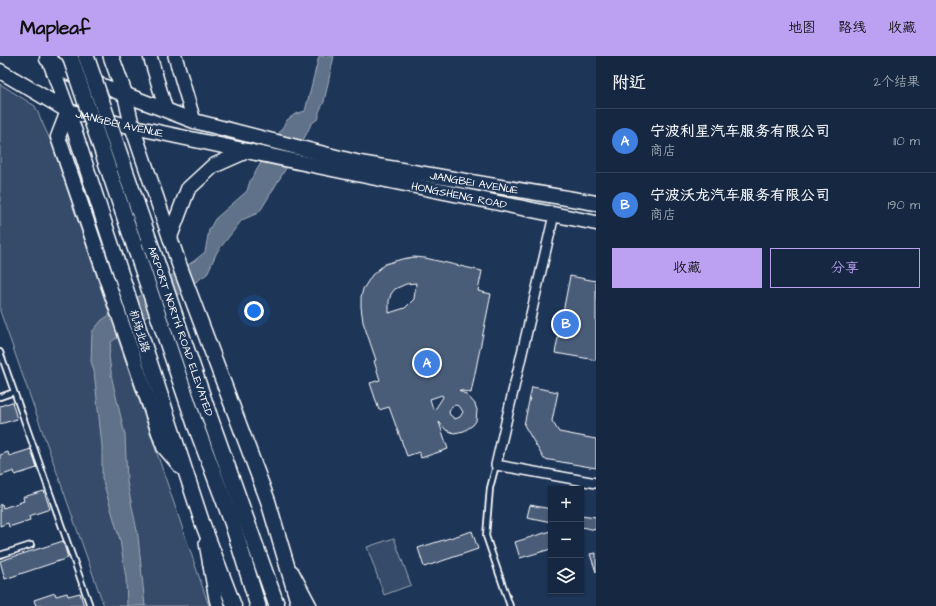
<!DOCTYPE html>
<html lang="zh">
<head>
<meta charset="utf-8">
<style>
	body { margin:0; font-family:"Architects Daughter","LXGW WenKai TC",sans-serif; background:#23344c; color:#f1f3f6 }
	.controls { position:absolute; right:12px; bottom:12px; display:grid; overflow:hidden; border-radius:0px; box-shadow:0 1px 3px #0004 }
	.controls button { width:36px; height:36px; display:grid; place-items:center; padding:0; border:0; border-bottom:1px solid #35445a; background:#162841; color:#f1f3f6; font:20px sans-serif }
	.you { position:absolute; left:254px; top:255px; width:14px; height:14px; margin:-10px; border:3px solid #fff; border-radius:50%; background:#1a73e8; box-shadow:0 0 0 6px #1a73e833 }
	.badge { display:grid; place-items:center; width:26px; height:26px; border-radius:50%; background:#bca0f2; color:#fff; font-size:13px; font-weight:700 }
	.pin { position:absolute; translate:-50% -50%; border:2px solid #fff; box-shadow:0 1px 4px #0006 }
	.list { margin:0; padding:0; list-style:none }
	h2 { display:flex; justify-content:space-between; align-items:center; height:52px; margin:0; padding:0 16px; font-size:17px }
	h2 small { font-size:13px; font-weight:400; color:#9ea6b1 }
	.list li { display:grid; grid-template-columns:26px 1fr auto; gap:12px; align-items:center; box-sizing:border-box; height:64px; padding:0 16px; border-top:1px solid #35445a }
	.list b { display:block; font-size:15px; white-space:nowrap }
	.list p { margin:0; font-size:13px; white-space:nowrap; color:#9ea6b1 }
	.list em { font-size:13px; font-style:normal; color:#9ea6b1 }
	.actions { display:flex; gap:8px; padding:12px 16px }
	.actions a { flex:1; padding:9px 0; border:1px solid #bca0f2; border-radius:0px; text-align:center; font-size:14px; color:#bca0f2 }
	.actions .main { background:#bca0f2; color:#111 }
	.icon { flex:none; width:22px; height:22px; fill:none; stroke:currentColor; stroke-width:2; stroke-linecap:round; stroke-linejoin:round }
	.map { position:relative; flex:none; width:596px; height:550px; overflow:hidden }
	header { display:flex; align-items:center; gap:24px; box-sizing:border-box; height:56px; padding:0 20px; background:#bca0f2; color:#111 }
	header strong { font-size:19px }
	nav { display:flex; gap:22px; margin-inline-start:auto; font-size:14px }
	main { display:flex }
	aside { flex:1; background:#162841 }
	.map>svg:first-child { display:block }
	.green { fill:#364b69; stroke:#9aa5b4 }
	.water { fill:#617289; stroke:#a0aab8 }
	.building { fill:#4a5d79; stroke:#fff; fill-rule:evenodd }
	.lines { fill:none; stroke-linecap:round; stroke-linejoin:round }
	.service-casing { stroke:#fff; stroke-width:8 }
	.minor-casing { stroke:#fff; stroke-width:12 }
	.secondary-casing { stroke:#fff; stroke-width:16 }
	.primary-casing { stroke:#fff; stroke-width:17 }
	.trunk-casing { stroke:#fff; stroke-width:18 }
	.service { stroke:#1d3557; stroke-width:4.5 }
	.minor { stroke:#1d3557; stroke-width:9 }
	.secondary { stroke:#1d3557; stroke-width:13 }
	.primary { stroke:#1d3557; stroke-width:14 }
	.trunk { stroke:#1d3557; stroke-width:15 }
	.trunk-bridge-casing { stroke:#fff; stroke-width:18; stroke-linecap:butt }
	.trunk-bridge { stroke:#1d3557; stroke-width:15 }
	.labels { text-anchor:middle; stroke-width:4; stroke-linejoin:round; paint-order:stroke }
	.street-label { font-size:11px; fill:#fff; stroke:#1d3557 }
</style>
</head>
<body>
<header>
<strong>Mapleaf</strong>
<nav><a>地图</a><a>路线</a><a>收藏</a></nav>
</header>
<main>
<div class="map">
<svg width="596" height="550" viewBox="0 0 596 550">
	<rect width="100%" height="100%" fill="#1d3557"/>
	<filter id="ink" filterUnits="userSpaceOnUse"><feTurbulence type="fractalNoise" baseFrequency=".025" numOctaves="2"/><feDisplacementMap in="SourceGraphic" scale="8" xChannelSelector="R" yChannelSelector="G"/><feConvolveMatrix kernelMatrix="1 2 1 2 8 2 1 2 1" color-interpolation-filters="sRGB"/></filter>
	<g filter="url(#ink)">
		<!-- green -->
		<g class="green">
			<polygon points="0,28 35,50 51,86 209,550 104,550 0,255"/>
			<polygon points="394,482 411,529 384,539 367,491"/>
		</g>
		<!-- water -->
		<polygon class="water" points="319,0 334,0 324,46 319,56 319,62 311,68 306,79 262,152 258,157 242,164 217,196 207,218 111,286 109,300 112,323 125,379 127,426 138,480 145,550 127,550 126,522 120,484 102,422 102,390 94,315 91,305 92,276 102,264 194,205 205,196 209,174 215,163 247,135 250,125 287,64 295,58 305,55"/>
		<!-- building -->
		<g class="building">
			<path d="M414 201 425 202 482 215 478 235 491 238 471 337 459 334 468 340 475 348 477 354 476 365 473 369 464 375 454 377 446 374 439 366 448 393 421 402 419 396 407 400 389 351 379 354 370 327 380 324 374 305 376 304 363 266 361 251V241L363 233 372 219 385 208 402 203ZM416 227 414 243 405 252 389 257V245L391 238 395 233 406 228ZM442 339 443 341 436 352 433 353 430 343ZM456 349 460 351 463 356 460 361 455 363 450 359 449 356 452 350Z"/>
			<polygon points="570,220 596,225 596,304 555,297"/>
			<polygon points="532,331 558,336 552,365 559,376 596,383 596,412 544,403 524,369"/>
			<polygon points="12,346 17,363 0,368 0,350"/>
			<polygon points="31,393 37,412 15,419 14,415 0,420 0,399 8,396 9,400"/>
			<polygon points="44,435 50,453 29,460 30,464 9,471 8,467 0,470 0,449 2,448 3,452 24,445 23,441"/>
			<polygon points="530,449 551,453 551,466 527,461"/>
			<polygon points="581,459 596,461 596,474 581,471"/>
			<polygon points="472,475 478,493 424,511 418,492"/>
			<polygon points="551,475 551,493 520,502 515,486"/>
			<polygon points="63,485 68,502 5,523 0,505"/>
			<polygon points="596,497 596,516 590,498"/>
			<polygon points="55,537 56,540 67,537 68,540 80,537 84,550 36,550 34,544"/>
		</g>
		<g class="lines">
			<defs>
				<g id="service">
					<polyline points="0,296 90,550"/>
					<polyline points="0,341 14,336"/>
					<polyline points="496,409 490,432 486,480 510,550"/>
					<polyline points="0,499 31,489"/>
				</g>
				<polyline id="minor" points="554,159 496,409 596,427"/>
				<g id="secondary">
					<polyline points="150,0 166,54"/>
					<polyline points="175,0 194,65"/>
					<polyline points="206,487 216,543 218,550"/>
					<polyline points="292,516 310,550"/>
				</g>
				<g id="primary">
					<polyline points="48,0 68,55 202,466 234,550"/>
					<path id="s1" d="M47 3 69 17 194 65 360 107 596 147"/>
					<path id="s2" d="M0 15 68 55 120 68 322 111 596 167"/>
					<polyline points="120,29 125,39 132,70 180,211 268,445 299,550"/>
					<polyline points="68,55 58,81 164,391 181,411"/>
					<polyline points="170,181 188,133 213,110 247,95"/>
				</g>
				<g id="trunk">
					<polyline points="48,0 49,3"/>
					<polyline points="111,0 125,39"/>
					<polyline points="209,359 277,550"/>
					<polyline points="195,368 232,466 258,550"/>
				</g>
			</defs>
			<!-- service casing -->
			<use href="#service" class="service-casing"/>
			<!-- minor casing -->
			<use href="#minor" class="minor-casing"/>
			<!-- secondary casing -->
			<use href="#secondary" class="secondary-casing"/>
			<!-- primary casing -->
			<use href="#primary" class="primary-casing"/>
			<!-- trunk casing -->
			<use href="#trunk" class="trunk-casing"/>
			<!-- service -->
			<use href="#service" class="service"/>
			<!-- minor -->
			<use href="#minor" class="minor"/>
			<!-- secondary -->
			<use href="#secondary" class="secondary"/>
			<!-- primary -->
			<use href="#primary" class="primary"/>
			<!-- trunk -->
			<use href="#trunk" class="trunk"/>
			<defs>
				<g id="trunk-bridge">
					<polyline points="70,0 195,368"/>
					<polyline points="86,0 209,359"/>
				</g>
			</defs>
			<!-- trunk-bridge casing -->
			<use href="#trunk-bridge" class="trunk-bridge-casing"/>
			<!-- trunk-bridge -->
			<use href="#trunk-bridge" class="trunk-bridge"/>
		</g>
	</g>
	<g class="labels">
		<!-- street labels -->
		<g class="street-label">
			<text dy="4" stroke="none"><textPath href="#s2" startOffset="132">JIANGBEI AVENUE</textPath></text>
			<text dy="4" stroke="none"><textPath href="#s1" startOffset="447">JIANGBEI AVENUE</textPath></text>
			<text dy="4" stroke="none"><textPath href="#s2" startOffset="479">HONGSHENG ROAD</textPath></text>
			<text transform="translate(140 275) rotate(72)" y="4">机场北路</text>
			<text transform="translate(181 275) rotate(71)" y="4">AIRPORT NORTH ROAD ELEVATED</text>
		</g>
	</g>
</svg>
<div class="controls">
<button>+</button>
<button>−</button>
<button><svg class="icon" aria-label="layers" viewBox="0 0 24 24"><path d="M12 4l9 5-9 5-9-5zM3 14l9 5 9-5"/></svg></button>
</div>
<div class="you"></div>
<div class="pin badge" style="left:427px;top:307px;background:#3f7fe0">A</div>
<div class="pin badge" style="left:566px;top:268px;background:#3f7fe0">B</div>
</div>
<aside>
<h2>附近<small>2个结果</small></h2>
<ul class="list">
<li><span class="badge" style="background:#3f7fe0">A</span><div><b>宁波利星汽车服务有限公司</b><p>商店</p></div><em>110 m</em></li>
<li><span class="badge" style="background:#3f7fe0">B</span><div><b>宁波沃龙汽车服务有限公司</b><p>商店</p></div><em>190 m</em></li>
</ul>
<div class="actions"><a class="main">收藏</a><a>分享</a></div>
</aside>
</main>
</body>
</html>
